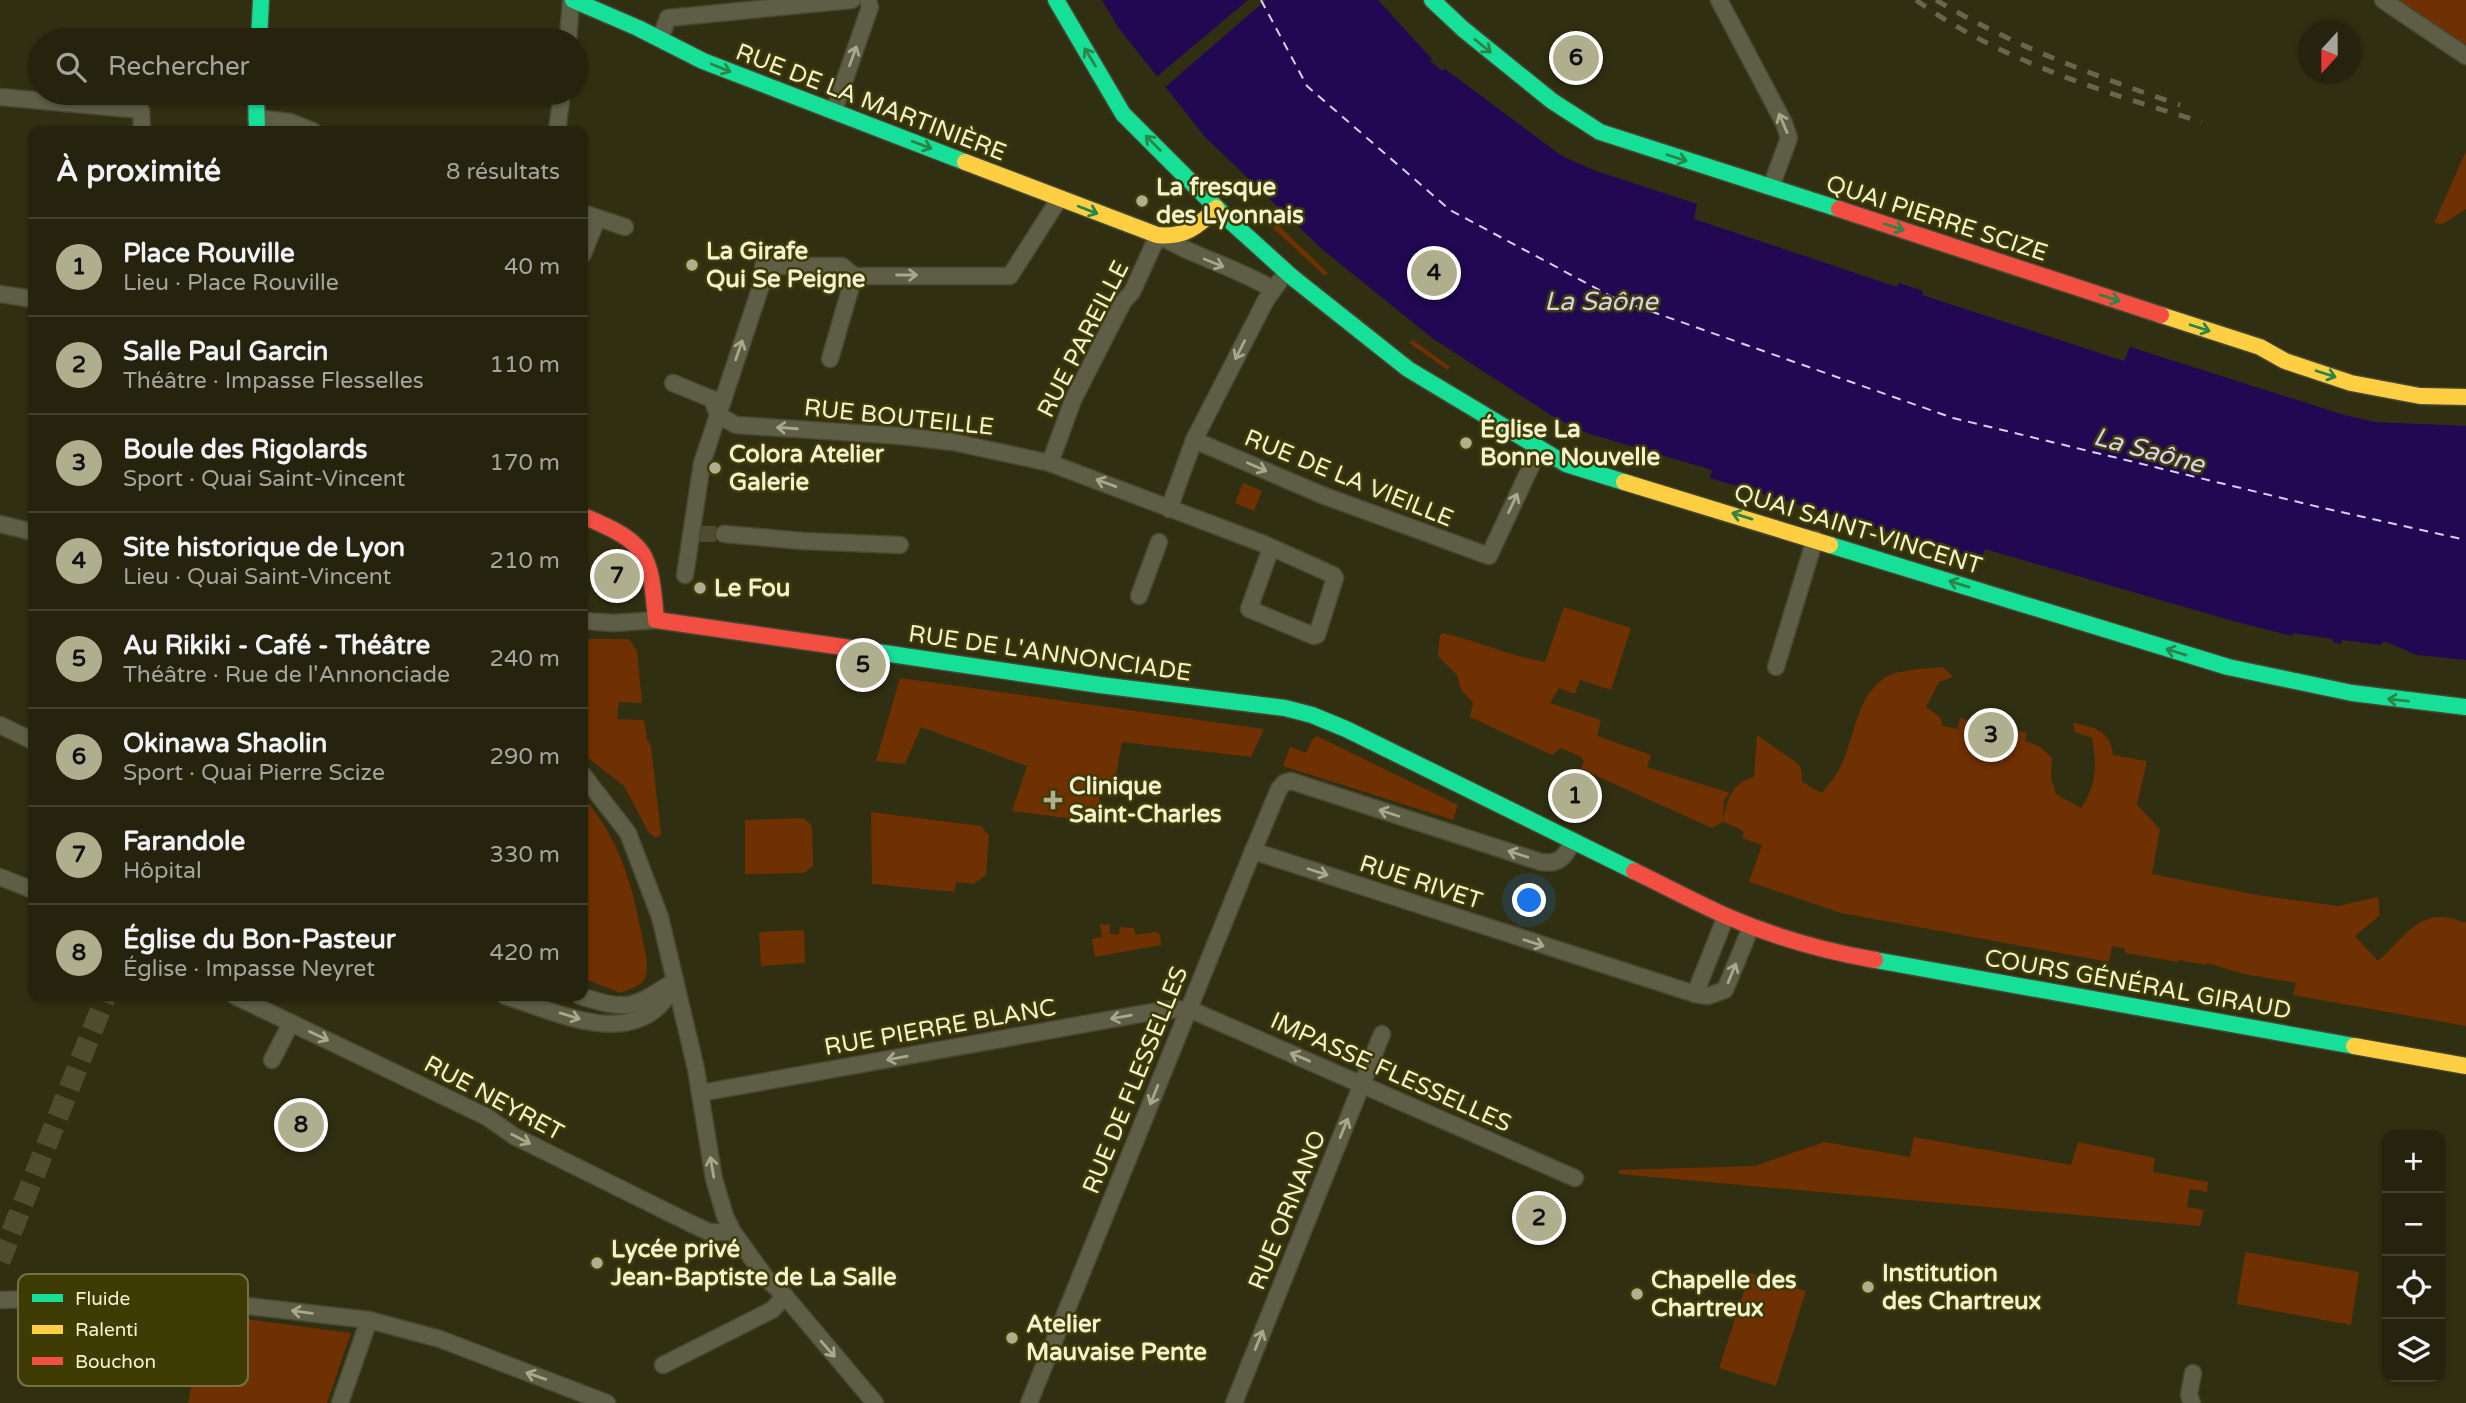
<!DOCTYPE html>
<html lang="fr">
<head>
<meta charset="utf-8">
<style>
	body { margin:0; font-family:"Varela Round",sans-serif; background:#2d2b16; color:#f1f3f6 }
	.controls { position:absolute; right:21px; bottom:21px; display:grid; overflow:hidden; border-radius:14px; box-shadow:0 2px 5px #0004 }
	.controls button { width:63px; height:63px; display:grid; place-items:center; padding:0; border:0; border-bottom:2px solid #42402e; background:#25230d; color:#f1f3f6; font:35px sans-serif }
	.compass { position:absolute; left:2298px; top:21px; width:63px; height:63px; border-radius:50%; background:#25230d; box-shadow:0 2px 5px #0004; rotate:201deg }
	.you { position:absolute; left:1530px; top:901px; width:24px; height:24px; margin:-18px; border:5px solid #fff; border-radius:50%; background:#1a73e8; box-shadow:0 0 0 10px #1a73e833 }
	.badge { display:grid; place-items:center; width:46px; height:46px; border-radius:50%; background:#afae8d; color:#111; font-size:23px; font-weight:700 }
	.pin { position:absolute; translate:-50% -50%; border:4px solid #fff; box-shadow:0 2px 7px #0006 }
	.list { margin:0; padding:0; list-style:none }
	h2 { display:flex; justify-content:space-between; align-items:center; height:91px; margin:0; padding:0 28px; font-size:30px }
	h2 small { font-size:23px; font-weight:400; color:#a3a49d }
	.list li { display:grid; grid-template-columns:46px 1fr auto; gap:21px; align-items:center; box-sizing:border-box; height:98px; padding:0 28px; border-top:2px solid #42402e }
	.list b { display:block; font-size:26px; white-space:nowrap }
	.list p { margin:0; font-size:23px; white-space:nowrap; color:#a3a49d }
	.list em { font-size:23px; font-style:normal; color:#a3a49d }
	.icon { flex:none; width:38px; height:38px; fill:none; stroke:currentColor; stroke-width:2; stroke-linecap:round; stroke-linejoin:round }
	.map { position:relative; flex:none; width:2466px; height:1403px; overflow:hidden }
	.search { position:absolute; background:#25230d; box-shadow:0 2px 5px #0004; left:28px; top:28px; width:560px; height:77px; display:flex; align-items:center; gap:18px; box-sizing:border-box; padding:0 24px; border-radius:38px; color:#a3a49d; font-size:26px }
	.panel { position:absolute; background:#25230d; box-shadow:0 2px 5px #0004; left:28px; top:126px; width:560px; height:875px; border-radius:14px }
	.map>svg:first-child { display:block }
	.green { fill:#6f3002 }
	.water { fill:#220753 }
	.pier { fill:#312f11 }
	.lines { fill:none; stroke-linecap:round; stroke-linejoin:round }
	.ferry { stroke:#d3d2ef; stroke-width:2; stroke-dasharray:9 7; stroke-linecap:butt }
	.street-tunnel { stroke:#4e4c2e; stroke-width:16; stroke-dasharray:16 8; stroke-linecap:butt }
	.secondary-tunnel { stroke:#4e4c2e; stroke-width:21; stroke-dasharray:21 10; stroke-linecap:butt }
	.street-casing { stroke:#484731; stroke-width:19 }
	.fast-casing { stroke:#484731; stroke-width:19 }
	.slow-casing { stroke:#484731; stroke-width:19 }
	.jam-casing { stroke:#484731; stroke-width:19 }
	.street { stroke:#5e5d45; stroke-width:16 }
	.fast { stroke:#16e098; stroke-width:16 }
	.slow { stroke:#ffcf43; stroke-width:16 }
	.jam { stroke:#f24e42; stroke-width:16 }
	.rail { stroke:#67664e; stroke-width:5; stroke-dasharray:12 12; stroke-linecap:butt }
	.oneway { stroke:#2c8547 }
	.oneway2 { stroke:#a8a88a }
	.poi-dot { fill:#afae8d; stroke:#3e3b04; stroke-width:2.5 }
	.labels { text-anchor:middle; stroke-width:5; stroke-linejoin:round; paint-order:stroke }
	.street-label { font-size:24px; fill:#f3f2d0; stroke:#3e3b04 }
	.poi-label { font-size:24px; font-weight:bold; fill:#f3f2d0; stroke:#3e3b04; text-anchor:start }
	.water-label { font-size:26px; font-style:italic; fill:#d3d2ef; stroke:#3e3b04 }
	.key { fill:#3e3b04; stroke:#747241; stroke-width:2 }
	.key-label { font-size:19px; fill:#f3f2d0 }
</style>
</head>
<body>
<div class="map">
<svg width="2466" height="1403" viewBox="0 0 2466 1403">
	<rect width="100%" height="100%" fill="#312f11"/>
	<!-- green -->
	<g class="green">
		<polygon points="2395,0 2466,0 2466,48"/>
		<polygon points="2466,151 2466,209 2443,224 2434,223"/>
		<polygon points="1277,224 1328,273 1325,276 1273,228"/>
		<polygon points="1413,340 1450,367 1448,370 1409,343"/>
		<polygon points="1243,483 1262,491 1254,511 1235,503"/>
		<path d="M1564 607 1631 628 1611 690 1580 680 1575 694 1559 688 1550 703 1601 720 1597 736 1651 755 1647 767 1730 793 1724 800 1723 820C1728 799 1730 784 1754 777L1757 735 1797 763 1801 768 1802 782 1822 793C1827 786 1834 779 1838 771 1854 744 1855 698 1884 678 1896 670 1928 668 1943 667L1953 677 1939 682 1926 707 1940 717 1943 726 1958 729 1960 718 2027 733 2025 741 2039 746 2052 758 2051 777 2056 794 2081 808C2097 785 2097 765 2092 738L2075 732 2073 723C2095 727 2111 731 2113 755L2147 761 2137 805 2160 829 2152 874 2257 895 2338 906 2378 897 2380 915 2355 936 2378 961C2400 943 2416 911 2450 918 2456 919 2460 922 2466 922V1026L2293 995 2296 983 2244 974 2207 963 2206 965 2179 960 2178 962 2126 953 2124 948 2112 946 2109 962 1841 913 1749 882 1762 845 1742 838 1744 833 1742 830 1723 822 1712 828 1581 769 1584 762 1581 757 1561 748 1552 755 1470 717 1473 702 1461 690 1457 675 1438 656 1440 635 1443 633C1478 641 1510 656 1545 662Z"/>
		<polygon points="583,639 629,639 637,651 642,703 619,702 617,719 644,720 647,740 651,746 661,835 656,838 649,833 624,786 583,754"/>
		<polygon points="900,678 1264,729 1251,757 1122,742 1116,775 1100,793 1099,805 1091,821 1012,811 1027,766 921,727 905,764 876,761"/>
		<polygon points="1317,736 1458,805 1453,820 1283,766 1290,747 1306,753 1312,740"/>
		<path d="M583 797C625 845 634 895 646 956 649 983 644 984 620 993L583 978Z"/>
		<polygon points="871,812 981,826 989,836 986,875 973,884 956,882 955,892 872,884"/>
		<polygon points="804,818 812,826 813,866 804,873 745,874 745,820"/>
		<polygon points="1100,924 1110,925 1110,934 1119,935 1120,927 1134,928 1136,935 1155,932 1160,934 1161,945 1095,957 1092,939 1102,937"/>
		<polygon points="804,930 805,963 761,966 759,932"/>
		<polygon points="1914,1137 2071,1165 2078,1142 2155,1158 2153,1172 2208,1182 2207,1192 2190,1189 2187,1207 2204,1210 2200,1226 1619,1174 1619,1170 1755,1166 1824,1142 1910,1157"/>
		<polygon points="2245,1252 2359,1272 2351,1325 2237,1304"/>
		<polygon points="1750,1273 1806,1291 1776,1386 1719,1368"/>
		<polygon points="206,1314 351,1333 327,1403 188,1403"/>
	</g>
	<!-- water -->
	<polygon class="water" points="1102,0 1378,0 1432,59 1430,61 1442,71 1445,69 1562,156 1593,170 1697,204 1694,219 1897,287 1899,283 1923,291 1922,295 2124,361 2130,347 2344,415 2375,422 2466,426 2466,660 2417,655 2384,641 2381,645 2342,640 2341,644 2333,642 2333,639 2293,633 2292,636 2233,621 1985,549 1981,560 1710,478 1712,470 1587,433 1557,419 1432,338 1322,249 1205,137 1118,27"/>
	<!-- pier -->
	<polygon class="pier" points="1248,0 1266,0 1163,89 1154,79"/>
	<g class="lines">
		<!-- ferry -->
		<polyline class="ferry" points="1261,0 1307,86 1450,210 1616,299 1953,418 2323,508 2466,540"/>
		<!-- street-tunnel -->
		<polyline class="street-tunnel" points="700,534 724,534"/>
		<!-- secondary-tunnel -->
		<polyline class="secondary-tunnel" points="0,1261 106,996"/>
		<defs>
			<g id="street">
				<polyline points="1719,0 1784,123 1789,138 1771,187"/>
				<polyline points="2383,0 2466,56"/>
				<polyline points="660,39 668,18 852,0"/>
				<polyline points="568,40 571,0"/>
				<polyline points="0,97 141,110 142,131"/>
				<polyline points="834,111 870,7 868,0"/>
				<polyline points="256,118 290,122 313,131"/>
				<polyline points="557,131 562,93"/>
				<polyline points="583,213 625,227"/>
				<polyline points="583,254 597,219"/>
				<polyline points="0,294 33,299"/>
				<polyline points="830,359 854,276"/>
				<polyline points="673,383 712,399 718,415"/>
				<polyline points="718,415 736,425 901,436 953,442 1050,463 1264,544 1333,575 1335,578 1317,635 1314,636 1249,609 1271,548"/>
				<polyline points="1194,440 1322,495 1489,556 1539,449"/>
				<path d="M1050 463 1073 400 1123 302 1132 292 1158 235C1194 257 1236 267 1272 289"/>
				<polyline points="1169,509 1194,440 1266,300 1279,282"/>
				<polyline points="0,524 33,532"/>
				<polyline points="724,534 803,541 900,545"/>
				<polyline points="685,575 702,463 763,280 763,266 842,266 854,276 1010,276 1059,199"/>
				<polyline points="1139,596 1159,542"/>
				<polyline points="583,621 614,623 656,620"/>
				<polyline points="1776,667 1815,539"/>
				<polyline points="0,725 33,741"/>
				<polyline points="583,775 628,833 660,917 696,1069 714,1179 725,1216 733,1232 766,1278 785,1296 875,1403"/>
				<polyline points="1253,851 1695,994 1708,996 1725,990 1751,927"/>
				<polyline points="0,877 33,890"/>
				<polyline points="1695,994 1726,916"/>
				<polyline points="235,996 487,1117 514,1136 696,1226 709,1232 733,1232"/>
				<path d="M505 996C551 1010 621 1046 661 1004 667 998 671 988 675 980"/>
				<path d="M580 996C626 1010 630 1010 670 984"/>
				<polyline points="272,1060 291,1023"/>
				<polyline points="700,1093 1163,1010 1189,1009 1575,1178"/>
				<polyline points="0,1300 161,1296 369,1320 440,1339 607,1403"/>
				<polyline points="663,1365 772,1310 785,1296"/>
				<polyline points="340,1403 369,1320"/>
				<path d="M1029 1403 1253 851 1279 789 1284 783 1291 781 1541 862C1559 865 1565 857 1573 841"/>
				<polyline points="1234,1403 1382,1034"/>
				<polyline points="2192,1403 2189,1395 2193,1373"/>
			</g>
			<g id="fast">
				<polyline points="573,0 638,28 703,61 965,162"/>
				<polyline points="1056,0 1123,114 1229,220 1292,277 1408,369 1566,464 1624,482"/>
				<polyline points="1432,0 1463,29 1552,101 1600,132 1839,209"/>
				<polyline points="259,40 261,0"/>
				<polyline points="256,93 257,131"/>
				<polyline points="1830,545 2228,667 2352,693 2466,707"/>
				<polyline points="850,648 1100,685 1285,708 1312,715 1346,729 1634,871"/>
				<polyline points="1875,960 2354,1046"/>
			</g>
			<g id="slow">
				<path d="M965 162 1157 235C1184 238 1198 227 1216 208"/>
				<polyline points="2161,315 2260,347 2285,361 2351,383 2420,396 2466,397"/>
				<polyline points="1624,482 1830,545"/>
				<polyline points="2354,1046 2466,1066"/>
			</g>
			<g id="jam">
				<polyline points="1839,209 2161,315"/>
				<path d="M583 516C648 543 650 552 656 620L850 648"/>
				<path d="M1634 871C1665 886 1695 902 1726 916 1774 937 1824 951 1875 960"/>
			</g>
		</defs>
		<!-- street casing -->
		<use href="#street" class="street-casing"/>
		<!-- fast casing -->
		<use href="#fast" class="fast-casing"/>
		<!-- slow casing -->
		<use href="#slow" class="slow-casing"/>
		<!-- jam casing -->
		<use href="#jam" class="jam-casing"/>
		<!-- street -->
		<use href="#street" class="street"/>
		<!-- fast -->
		<use href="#fast" class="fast"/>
		<!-- slow -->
		<use href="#slow" class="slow"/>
		<!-- jam -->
		<use href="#jam" class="jam"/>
		<!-- rail -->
		<g class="rail">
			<path d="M1916 0C2000 61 2104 92 2202 122"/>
			<path d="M1936 0C2013 46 2095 76 2180 105"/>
		</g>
	</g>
	<!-- one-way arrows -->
	<defs><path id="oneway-shaft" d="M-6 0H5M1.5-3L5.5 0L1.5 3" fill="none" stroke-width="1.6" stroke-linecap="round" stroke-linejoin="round" transform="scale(1.75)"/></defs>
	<g class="oneway">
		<use href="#oneway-shaft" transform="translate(1483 46) rotate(39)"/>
		<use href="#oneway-shaft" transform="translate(1090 57) rotate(-121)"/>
		<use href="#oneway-shaft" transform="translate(721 68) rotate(22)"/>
		<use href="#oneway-shaft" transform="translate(1153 143) rotate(-135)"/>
		<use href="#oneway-shaft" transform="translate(922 145) rotate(21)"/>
		<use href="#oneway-shaft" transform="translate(1677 158) rotate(18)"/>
		<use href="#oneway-shaft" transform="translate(1088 210) rotate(21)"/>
		<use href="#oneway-shaft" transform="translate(1894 227) rotate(18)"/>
		<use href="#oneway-shaft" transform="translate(2110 298) rotate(18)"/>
		<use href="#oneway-shaft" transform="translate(2200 328) rotate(18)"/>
		<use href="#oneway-shaft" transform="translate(2326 374) rotate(18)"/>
		<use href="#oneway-shaft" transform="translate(1742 516) rotate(-163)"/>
		<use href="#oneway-shaft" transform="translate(1959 584) rotate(-163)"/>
		<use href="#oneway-shaft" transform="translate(2176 652) rotate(-163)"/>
		<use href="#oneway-shaft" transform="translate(2398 700) rotate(-174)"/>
	</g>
	<g class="oneway2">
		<use href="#oneway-shaft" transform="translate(853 56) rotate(-70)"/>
		<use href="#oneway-shaft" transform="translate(1783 123) rotate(-113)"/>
		<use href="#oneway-shaft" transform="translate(1214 263) rotate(22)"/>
		<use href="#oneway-shaft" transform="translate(907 275)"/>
		<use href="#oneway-shaft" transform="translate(739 350) rotate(-71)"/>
		<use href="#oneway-shaft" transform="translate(1240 350) rotate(117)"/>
		<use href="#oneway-shaft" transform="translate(787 428) rotate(-176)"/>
		<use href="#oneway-shaft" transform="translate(1257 467) rotate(24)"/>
		<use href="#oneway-shaft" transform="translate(1106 483) rotate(-160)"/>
		<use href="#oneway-shaft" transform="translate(1513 503) rotate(-65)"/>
		<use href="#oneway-shaft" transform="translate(1389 813) rotate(-162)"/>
		<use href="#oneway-shaft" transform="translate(1518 854) rotate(-162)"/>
		<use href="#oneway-shaft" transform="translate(1318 872) rotate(18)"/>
		<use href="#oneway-shaft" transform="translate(1534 943) rotate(18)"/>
		<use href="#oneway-shaft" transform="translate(1732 973) rotate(-68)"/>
		<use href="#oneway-shaft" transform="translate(570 1016) rotate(17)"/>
		<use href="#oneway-shaft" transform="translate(1121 1017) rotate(170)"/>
		<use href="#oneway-shaft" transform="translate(319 1036) rotate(26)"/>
		<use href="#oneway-shaft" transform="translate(1300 1057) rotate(-157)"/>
		<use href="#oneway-shaft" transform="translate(897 1058) rotate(170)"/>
		<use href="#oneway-shaft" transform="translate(1154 1095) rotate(112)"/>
		<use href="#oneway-shaft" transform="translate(1344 1128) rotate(-68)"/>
		<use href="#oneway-shaft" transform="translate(521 1139) rotate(27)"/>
		<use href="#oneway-shaft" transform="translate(712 1167) rotate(-100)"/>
		<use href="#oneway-shaft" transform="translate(302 1312) rotate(-173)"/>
		<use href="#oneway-shaft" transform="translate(1259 1340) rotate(-68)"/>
		<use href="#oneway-shaft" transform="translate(828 1349) rotate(49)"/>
		<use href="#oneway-shaft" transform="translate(536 1376) rotate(-161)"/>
	</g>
	<!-- markers -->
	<g class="poi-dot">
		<circle cx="1142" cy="201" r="7"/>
		<circle cx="692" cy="265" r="7"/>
		<circle cx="1466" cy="443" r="7"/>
		<circle cx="715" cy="468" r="7"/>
		<circle cx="700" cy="588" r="7"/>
		<path d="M1049.5 789.5h7v7h7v7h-7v7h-7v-7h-7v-7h7z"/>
		<circle cx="597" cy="1263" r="7"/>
		<circle cx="1868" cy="1287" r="7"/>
		<circle cx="1637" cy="1294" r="7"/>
		<circle cx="1012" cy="1338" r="7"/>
	</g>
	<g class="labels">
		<!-- street labels -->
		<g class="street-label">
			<text transform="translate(871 102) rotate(21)" y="8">RUE DE LA MARTINIÈRE</text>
			<text transform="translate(1937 218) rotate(18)" y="8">QUAI PIERRE SCIZE</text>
			<text transform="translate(1083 339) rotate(-63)" y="8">RUE PAREILLE</text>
			<text transform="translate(899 417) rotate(6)" y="8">RUE BOUTEILLE</text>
			<text transform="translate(1349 478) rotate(22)" y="8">RUE DE LA VIEILLE</text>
			<text transform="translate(1858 529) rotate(17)" y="8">QUAI SAINT-VINCENT</text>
			<text transform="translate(1050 653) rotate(8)" y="8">RUE DE L'ANNONCIADE</text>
			<text transform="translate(1421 882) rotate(18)" y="8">RUE RIVET</text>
			<text transform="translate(2138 984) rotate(10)" y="8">COURS GÉNÉRAL GIRAUD</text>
			<text transform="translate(940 1027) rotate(-10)" y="8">RUE PIERRE BLANC</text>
			<text transform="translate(1391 1072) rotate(24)" y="8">IMPASSE FLESSELLES</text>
			<text transform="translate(1135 1080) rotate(-68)" y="8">RUE DE FLESSELLES</text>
			<text transform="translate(494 1098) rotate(28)" y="8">RUE NEYRET</text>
			<text transform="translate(1287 1210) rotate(-68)" y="8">RUE ORNANO</text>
		</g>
		<!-- poi labels -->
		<g class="poi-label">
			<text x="1156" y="195">La fresque<tspan x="1156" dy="28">des Lyonnais</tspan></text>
			<text x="706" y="259">La Girafe<tspan x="706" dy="28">Qui Se Peigne</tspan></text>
			<text x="1480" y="437">Église La<tspan x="1480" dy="28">Bonne Nouvelle</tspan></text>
			<text x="729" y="462">Colora Atelier<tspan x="729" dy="28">Galerie</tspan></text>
			<text x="714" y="596">Le Fou</text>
			<text x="1069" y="794">Clinique<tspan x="1069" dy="28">Saint-Charles</tspan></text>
			<text x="611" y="1257">Lycée privé<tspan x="611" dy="28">Jean-Baptiste de La Salle</tspan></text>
			<text x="1882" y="1281">Institution<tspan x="1882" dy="28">des Chartreux</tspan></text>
			<text x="1651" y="1288">Chapelle des<tspan x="1651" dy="28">Chartreux</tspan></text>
			<text x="1026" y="1332">Atelier<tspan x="1026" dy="28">Mauvaise Pente</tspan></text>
		</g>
		<!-- water labels -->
		<g class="water-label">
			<text x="1601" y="310">La Saône</text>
			<text transform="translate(2149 450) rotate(15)" y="9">La Saône</text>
		</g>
	</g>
	<!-- legend -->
	<rect x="18" y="1274" width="230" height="112" rx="10" class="key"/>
	<rect x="32" y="1294" width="31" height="8" fill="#16e098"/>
	<rect x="32" y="1325" width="31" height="9" fill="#ffcf43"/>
	<rect x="32" y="1357" width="31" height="8" fill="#f24e42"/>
	<g class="key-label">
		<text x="75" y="1305">Fluide</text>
		<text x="75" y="1336">Ralenti</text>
		<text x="75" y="1368">Bouchon</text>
	</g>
</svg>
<div class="controls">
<button>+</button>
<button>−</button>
<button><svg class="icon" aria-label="locate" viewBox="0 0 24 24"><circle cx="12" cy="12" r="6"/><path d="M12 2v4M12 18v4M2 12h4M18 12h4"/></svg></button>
<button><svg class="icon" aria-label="layers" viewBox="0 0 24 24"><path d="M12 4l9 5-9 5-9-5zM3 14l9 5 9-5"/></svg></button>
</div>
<svg class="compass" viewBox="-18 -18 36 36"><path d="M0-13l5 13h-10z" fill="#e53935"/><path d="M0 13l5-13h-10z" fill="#a3a49d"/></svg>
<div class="you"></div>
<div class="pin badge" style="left:1575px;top:796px">1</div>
<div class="pin badge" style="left:1539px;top:1218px">2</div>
<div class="pin badge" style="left:1991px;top:735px">3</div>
<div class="pin badge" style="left:1434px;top:273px">4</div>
<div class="pin badge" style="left:863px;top:665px">5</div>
<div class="pin badge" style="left:1576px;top:58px">6</div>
<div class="pin badge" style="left:617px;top:576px">7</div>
<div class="pin badge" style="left:301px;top:1125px">8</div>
<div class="search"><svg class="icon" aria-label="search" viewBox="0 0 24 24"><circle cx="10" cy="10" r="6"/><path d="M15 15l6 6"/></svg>Rechercher</div>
<section class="panel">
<h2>À proximité<small>8 résultats</small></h2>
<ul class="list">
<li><span class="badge">1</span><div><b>Place Rouville</b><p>Lieu · Place Rouville</p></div><em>40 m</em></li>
<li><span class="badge">2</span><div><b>Salle Paul Garcin</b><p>Théâtre · Impasse Flesselles</p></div><em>110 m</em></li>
<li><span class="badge">3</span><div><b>Boule des Rigolards</b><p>Sport · Quai Saint-Vincent</p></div><em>170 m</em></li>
<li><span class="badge">4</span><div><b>Site historique de Lyon</b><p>Lieu · Quai Saint-Vincent</p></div><em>210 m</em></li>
<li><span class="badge">5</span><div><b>Au Rikiki - Café - Théâtre</b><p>Théâtre · Rue de l'Annonciade</p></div><em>240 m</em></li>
<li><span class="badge">6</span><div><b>Okinawa Shaolin</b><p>Sport · Quai Pierre Scize</p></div><em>290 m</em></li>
<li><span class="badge">7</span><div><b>Farandole</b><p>Hôpital</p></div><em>330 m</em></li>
<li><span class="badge">8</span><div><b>Église du Bon-Pasteur</b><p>Église · Impasse Neyret</p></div><em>420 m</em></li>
</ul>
</section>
</div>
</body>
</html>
